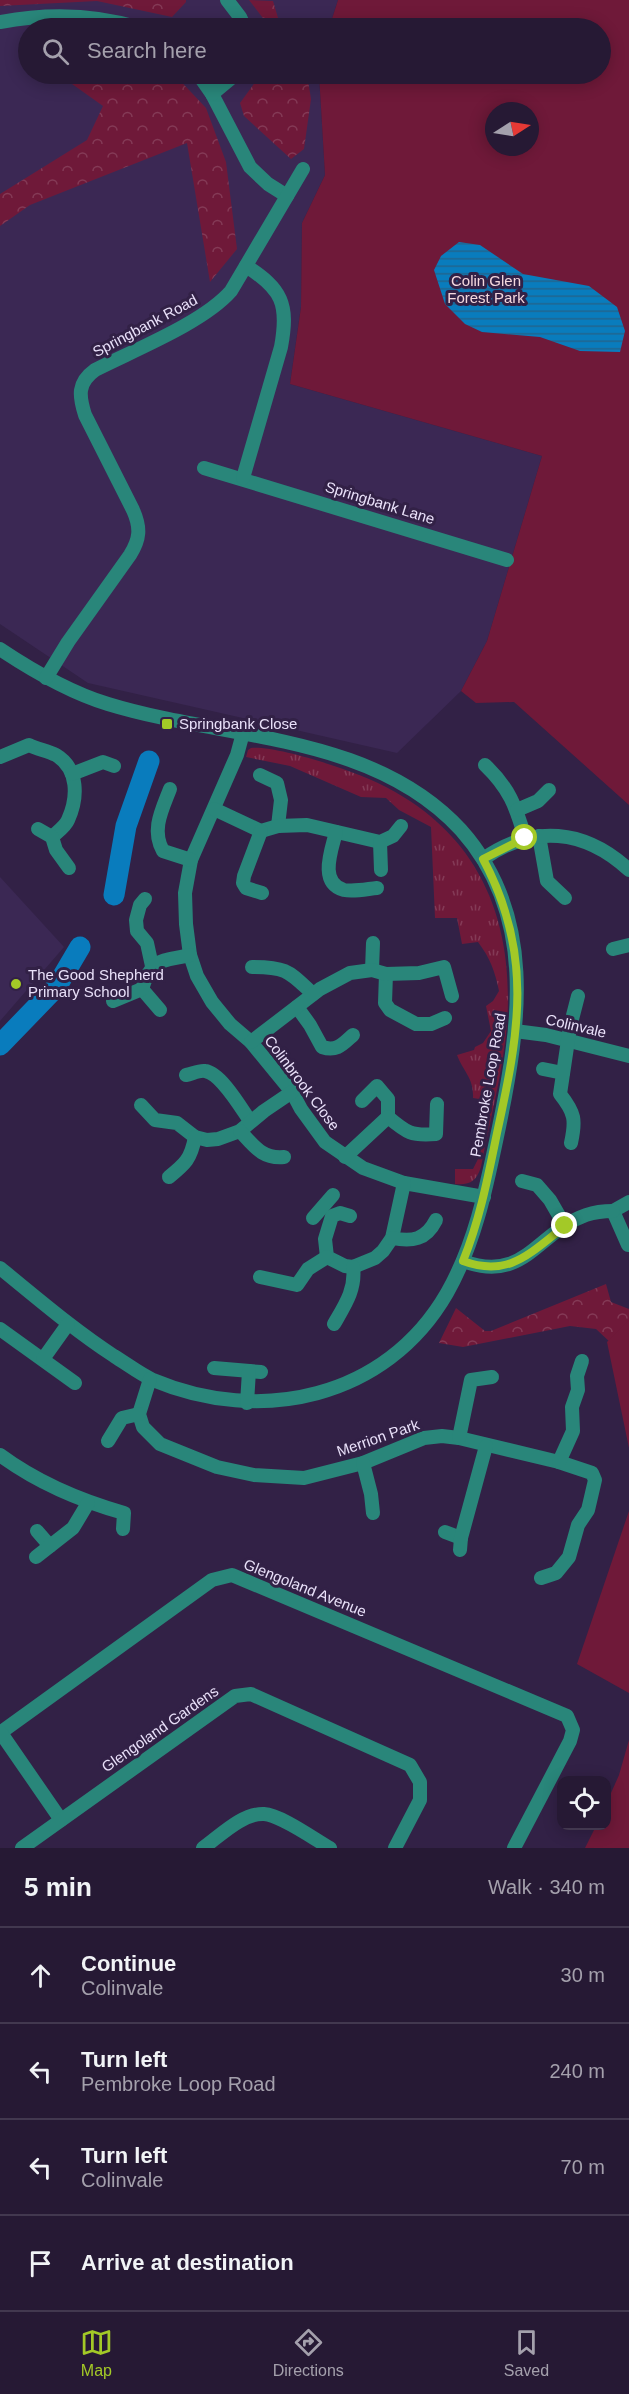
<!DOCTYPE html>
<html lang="en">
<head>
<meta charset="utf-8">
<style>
	body { margin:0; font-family:Helvetica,sans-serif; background:#322640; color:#f1f3f6 }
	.controls { position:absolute; right:18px; bottom:18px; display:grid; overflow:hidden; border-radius:12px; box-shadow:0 3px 15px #0003 }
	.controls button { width:54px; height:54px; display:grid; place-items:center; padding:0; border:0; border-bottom:2px solid #42384f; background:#261934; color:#f1f3f6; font:30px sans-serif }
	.compass { position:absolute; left:485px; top:102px; width:54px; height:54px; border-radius:50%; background:#261934; box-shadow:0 3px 15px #0003; rotate:78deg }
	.stop { position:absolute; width:18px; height:18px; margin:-14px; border:4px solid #a3c927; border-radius:50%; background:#fff }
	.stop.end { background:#a3c927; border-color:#fff; box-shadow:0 2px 6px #0008 }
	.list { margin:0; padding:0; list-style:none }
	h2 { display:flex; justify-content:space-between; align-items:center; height:78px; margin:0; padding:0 24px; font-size:26px }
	h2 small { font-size:20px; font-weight:400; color:#a4a0ac }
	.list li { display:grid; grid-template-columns:39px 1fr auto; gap:18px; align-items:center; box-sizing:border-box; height:96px; padding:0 24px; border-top:2px solid #42384f }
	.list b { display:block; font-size:22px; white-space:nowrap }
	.list p { margin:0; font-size:20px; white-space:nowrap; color:#a4a0ac }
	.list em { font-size:20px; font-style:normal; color:#a4a0ac }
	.icon { flex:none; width:33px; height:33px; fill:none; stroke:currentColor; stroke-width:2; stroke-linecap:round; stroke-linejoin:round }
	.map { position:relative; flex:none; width:629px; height:1848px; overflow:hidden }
	.search { position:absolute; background:#261934; box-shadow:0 3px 15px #0003; left:18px; right:18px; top:18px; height:66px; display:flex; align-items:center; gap:15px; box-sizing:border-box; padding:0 21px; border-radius:33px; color:#a4a0ac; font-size:22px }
	.sheet { height:462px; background:#261934 }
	nav { display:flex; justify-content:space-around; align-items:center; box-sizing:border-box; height:84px; border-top:2px solid #42384f; background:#261934; font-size:16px; color:#a4a0ac }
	nav a { display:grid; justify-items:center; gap:3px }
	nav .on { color:#a3c927 }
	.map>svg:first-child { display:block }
	.built { fill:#3b2854 }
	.grass { fill:url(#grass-tufts) }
	.forest { fill:url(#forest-crowns) }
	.park { fill:#6f1939; fill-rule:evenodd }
	.water { fill:url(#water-rules) }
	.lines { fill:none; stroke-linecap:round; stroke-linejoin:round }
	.river { stroke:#097cbd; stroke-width:21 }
	.minor { stroke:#29867a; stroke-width:14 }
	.route { stroke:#a3c927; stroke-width:8 }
	.poi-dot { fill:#a3c927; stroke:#322146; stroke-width:2 }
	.labels { text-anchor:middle; stroke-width:6; stroke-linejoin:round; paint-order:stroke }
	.park-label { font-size:15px; fill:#f4d8de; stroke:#322146 }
	.street-label { font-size:15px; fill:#e9e0f9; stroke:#322146 }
	.poi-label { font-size:15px; fill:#e9e0f9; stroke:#322146; text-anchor:start }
</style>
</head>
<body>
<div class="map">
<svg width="629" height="1848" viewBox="0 0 629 1848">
	<defs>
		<pattern id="grass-tufts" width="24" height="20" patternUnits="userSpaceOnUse" patternTransform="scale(1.5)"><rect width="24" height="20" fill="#6f1939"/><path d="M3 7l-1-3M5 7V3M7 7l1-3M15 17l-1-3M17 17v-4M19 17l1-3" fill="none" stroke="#843a56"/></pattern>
		<pattern id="forest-crowns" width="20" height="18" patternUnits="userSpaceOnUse" patternTransform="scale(1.5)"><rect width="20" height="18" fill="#6f1939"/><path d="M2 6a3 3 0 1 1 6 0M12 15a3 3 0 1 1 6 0" fill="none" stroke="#843a56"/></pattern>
		<pattern id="water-rules" width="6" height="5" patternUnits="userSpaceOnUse" patternTransform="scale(1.5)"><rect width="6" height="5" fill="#097cbd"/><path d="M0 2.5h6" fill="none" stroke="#21658f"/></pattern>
	</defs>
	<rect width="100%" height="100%" fill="#322146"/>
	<!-- built -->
	<g class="built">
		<polygon points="0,0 338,0 329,28 28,28 28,74 319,74 325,175 302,223 301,307 290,384 542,456 487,641 461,691 397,753 88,683 0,624"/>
		<polygon points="0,877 64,947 0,1021"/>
	</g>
	<!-- grass -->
	<path class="grass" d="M251 748C277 746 344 768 369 779 474 825 515 912 507 1024 503 1072 490 1120 481 1167 476 1182 470 1185 455 1184V1169H473L480 1155 486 1115 485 1100 473 1098C474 1078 464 1073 457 1055L474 1050 475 1047 483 1043 491 1031 486 1006 493 1001 499 991C495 971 490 958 478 942L462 944 457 918H435L431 827 399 810 386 798 361 797 290 766 246 757 248 750Z"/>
	<!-- forest -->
	<g class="forest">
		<polygon points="0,0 186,0 186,2 172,17 97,1 0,6"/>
		<polygon points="249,0 273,1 281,28 267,28 266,22"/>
		<polygon points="58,74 174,74 206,108 226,162 237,249 210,282 187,143 30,205 0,226 0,194 87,140 103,106"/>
		<polygon points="261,74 307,74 311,99 304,149 291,159 244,116 240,103"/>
		<polygon points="606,1284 611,1302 629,1309 629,1413 611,1343 596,1329 570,1326 463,1347 439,1343 456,1308 485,1331 491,1331"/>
	</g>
	<!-- park -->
	<g class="park">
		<path d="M338 0H629V805L514 702 476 703 461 691 487 641 542 456 290 384 301 307 302 223 325 175 319 74H600V28H329ZM494 111H530V147H494Z"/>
		<polygon points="629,1320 629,1448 607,1342"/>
		<polygon points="629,1511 629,1693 577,1664"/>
		<polygon points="629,1740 629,1848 585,1848 596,1826 606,1826 607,1802 619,1775"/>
	</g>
	<!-- water -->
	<polygon class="water" points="459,242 480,245 523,274 589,286 617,307 625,331 620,352 580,351 540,337 482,332 465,324 445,304 434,270 441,256"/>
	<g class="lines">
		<!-- river -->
		<g class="river">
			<polyline points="114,895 126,826 149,761"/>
			<polyline points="0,1045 57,986 80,947"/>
		</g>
		<!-- minor -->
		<g class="minor">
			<polyline points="227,0 240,17 245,28"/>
			<path d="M0 22C47 13 94 14 140 28"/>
			<polyline points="198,74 212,94 250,167 268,184 287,196"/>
			<polyline points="212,94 236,74"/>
			<polyline points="204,468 507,560"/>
			<path d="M243 478 281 347C289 304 282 289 246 266"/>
			<path d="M0 649C33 671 69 692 108 704 225 740 372 733 461 830 537 915 520 1025 499 1127 487 1184 476 1242 447 1293 386 1399 260 1425 153 1380 140 1374 127 1364 114 1356 74 1330 37 1298 0 1268"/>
			<path d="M46 678 68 642 130 555C140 539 141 528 133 510L85 415C79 396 77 383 95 370 134 350 203 323 231 291L303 169"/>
			<polyline points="243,733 237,755 191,860 185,893 186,924 190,955 197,976 212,1002 230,1024 251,1042 292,1092 301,1109 325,1142 363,1168 404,1183 484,1197"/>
			<path d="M0 757 29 745C37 749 48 751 56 755 79 769 78 798 68 820 65 827 57 832 52 837"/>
			<path d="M485 765C509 788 516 806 525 838"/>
			<polyline points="72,774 103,762 114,766"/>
			<polyline points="260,775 277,783 281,800 278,826"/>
			<path d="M170 789C162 810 151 830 163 851L191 860"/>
			<polyline points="214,809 261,831 278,826 307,825 380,842 393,836 401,826"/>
			<polyline points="517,810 538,801 549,790"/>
			<polyline points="38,829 52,837 56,850 69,868"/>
			<polyline points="261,831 244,876 243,883 246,888 262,893"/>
			<path d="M336 832C332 849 318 883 344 890 354 892 367 889 377 888"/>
			<polyline points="539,836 547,881 565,898"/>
			<polyline points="380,842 381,870"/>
			<path d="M483 859C533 824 585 829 629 870"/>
			<polyline points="145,899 140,905 136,920 137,931 147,943 152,966"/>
			<polyline points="613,949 629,945"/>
			<path d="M252 967C288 967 289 972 313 994"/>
			<polyline points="372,970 373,943"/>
			<polyline points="386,974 385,1003 390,1010 416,1024 431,1024 445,1018"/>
			<polyline points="142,989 160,1010"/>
			<path d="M113 1001 142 989C152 957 161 962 190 955"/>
			<path d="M297 1007 310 1025 322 1047C337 1052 343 1044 353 1035"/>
			<polyline points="515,1031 546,1035 629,1056"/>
			<polyline points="251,1042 320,989 350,973 372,970 386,974 419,973 444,967 452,996"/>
			<polyline points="543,1069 563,1073"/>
			<path d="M186 1075C192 1074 199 1070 205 1071 221 1073 241 1108 250 1121"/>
			<path d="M362 1101 377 1086 388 1099V1117C407 1133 411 1136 436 1134L437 1104"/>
			<polyline points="141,1105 155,1120 177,1123 195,1137 207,1140 218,1139 240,1131 264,1111 292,1092"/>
			<path d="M240 1131C254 1146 262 1159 284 1157"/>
			<path d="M571 1143C576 1120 575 1113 560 1094L570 1027 578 996"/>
			<polyline points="345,1157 388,1117"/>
			<path d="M169 1177C185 1164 191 1159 195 1137"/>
			<polyline points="522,1181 537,1185 550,1200 565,1226"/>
			<polyline points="350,1216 340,1213 332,1216 325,1239 327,1257 345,1266 353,1267 375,1258 383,1251 392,1238 404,1183"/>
			<polyline points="313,1218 333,1195"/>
			<path d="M392 1238C412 1242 426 1240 436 1220"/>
			<polyline points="628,1245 613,1211 629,1202"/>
			<path d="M463 1261C525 1284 537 1232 586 1215 595 1212 604 1211 613 1211"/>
			<polyline points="260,1277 297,1285 308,1269 327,1257"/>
			<path d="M334 1324C345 1305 356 1289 353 1267"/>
			<polyline points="0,1329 75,1383"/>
			<polyline points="43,1359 68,1324"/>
			<polyline points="214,1368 261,1372"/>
			<polyline points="150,1379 139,1414 143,1427 160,1444 217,1467 254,1475 304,1478 363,1463 424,1438 442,1436 459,1438 559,1462 592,1473 595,1480 588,1510 578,1525 569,1557 556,1573 541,1578"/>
			<polyline points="247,1403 249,1371"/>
			<polyline points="459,1438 471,1380 492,1377"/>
			<polyline points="108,1441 122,1418 139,1414"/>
			<path d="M0 1455C38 1483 78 1500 124 1513L123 1529"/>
			<polyline points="559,1462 573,1431 572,1407 578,1390 577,1376 582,1361"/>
			<polyline points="363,1463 371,1494 373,1513"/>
			<polyline points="37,1531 50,1546"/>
			<polyline points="445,1532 461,1538"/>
			<polyline points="460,1550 461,1538 486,1446"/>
			<polyline points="36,1557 73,1528 88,1503"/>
			<polyline points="0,1733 212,1580 232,1575 567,1716 573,1730 570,1741 514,1848"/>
			<polyline points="1,1733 61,1820"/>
			<polyline points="22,1848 235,1696 251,1694 410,1765 420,1782 420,1800 395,1848"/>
			<path d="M203 1848C220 1836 242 1813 264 1814 281 1815 314 1839 330 1848"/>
		</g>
	</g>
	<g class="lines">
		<!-- route -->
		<path class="route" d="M525 838 483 859C534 954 519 1033 497 1133 488 1177 480 1219 463 1261 509 1278 530 1253 565 1226"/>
	</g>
	<!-- markers -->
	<g class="poi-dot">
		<rect x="161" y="718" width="12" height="12" rx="3"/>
		<circle cx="16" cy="984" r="6"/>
	</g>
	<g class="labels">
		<!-- park labels -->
		<g class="park-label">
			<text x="486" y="286">Colin Glen<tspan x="486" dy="17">Forest Park</tspan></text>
		</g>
		<!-- street labels -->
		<g class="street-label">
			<text transform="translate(145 326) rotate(-28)" y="5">Springbank Road</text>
			<text transform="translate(380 503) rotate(17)" y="5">Springbank Lane</text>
			<text transform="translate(576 1026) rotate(13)" y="5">Colinvale</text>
			<text transform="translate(302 1083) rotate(53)" y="5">Colinbrook Close</text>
			<text transform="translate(488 1085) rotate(-80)" y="5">Pembroke Loop Road</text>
			<text transform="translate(378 1438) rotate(-19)" y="5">Merrion Park</text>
			<text transform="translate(305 1588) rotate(22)" y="5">Glengoland Avenue</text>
			<text transform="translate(160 1729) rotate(-35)" y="5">Glengoland Gardens</text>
		</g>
		<!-- poi labels -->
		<g class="poi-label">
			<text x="179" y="729">Springbank Close</text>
			<text x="28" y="980">The Good Shepherd<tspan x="28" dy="17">Primary School</tspan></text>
		</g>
	</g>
</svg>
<div class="controls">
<button><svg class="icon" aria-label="locate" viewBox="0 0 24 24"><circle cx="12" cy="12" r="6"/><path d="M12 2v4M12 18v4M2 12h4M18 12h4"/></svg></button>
</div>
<svg class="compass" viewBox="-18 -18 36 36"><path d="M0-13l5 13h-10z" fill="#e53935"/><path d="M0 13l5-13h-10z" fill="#a4a0ac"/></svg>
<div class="stop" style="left:525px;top:838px"></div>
<div class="stop end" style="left:565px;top:1226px"></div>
<div class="search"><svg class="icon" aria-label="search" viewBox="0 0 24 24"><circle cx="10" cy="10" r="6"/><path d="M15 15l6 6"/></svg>Search here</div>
</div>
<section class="sheet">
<h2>5 min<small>Walk · 340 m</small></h2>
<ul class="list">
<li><svg class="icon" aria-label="ahead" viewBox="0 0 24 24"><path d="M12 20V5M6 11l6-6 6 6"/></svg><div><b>Continue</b><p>Colinvale</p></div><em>30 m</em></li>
<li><svg class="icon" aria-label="left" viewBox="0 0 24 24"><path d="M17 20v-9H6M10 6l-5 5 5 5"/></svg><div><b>Turn left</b><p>Pembroke Loop Road</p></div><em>240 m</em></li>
<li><svg class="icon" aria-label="left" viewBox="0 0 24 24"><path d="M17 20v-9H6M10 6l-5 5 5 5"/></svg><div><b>Turn left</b><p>Colinvale</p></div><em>70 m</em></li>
<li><svg class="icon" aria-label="arrive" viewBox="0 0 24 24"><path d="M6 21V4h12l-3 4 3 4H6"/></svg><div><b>Arrive at destination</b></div></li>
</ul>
</section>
<nav>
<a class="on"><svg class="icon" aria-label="map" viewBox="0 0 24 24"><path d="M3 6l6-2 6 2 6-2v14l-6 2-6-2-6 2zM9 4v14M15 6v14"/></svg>Map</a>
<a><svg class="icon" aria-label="directions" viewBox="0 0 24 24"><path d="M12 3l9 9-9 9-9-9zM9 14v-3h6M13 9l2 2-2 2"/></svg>Directions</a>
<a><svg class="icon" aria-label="saved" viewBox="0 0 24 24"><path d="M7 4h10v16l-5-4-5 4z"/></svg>Saved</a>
</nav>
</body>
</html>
